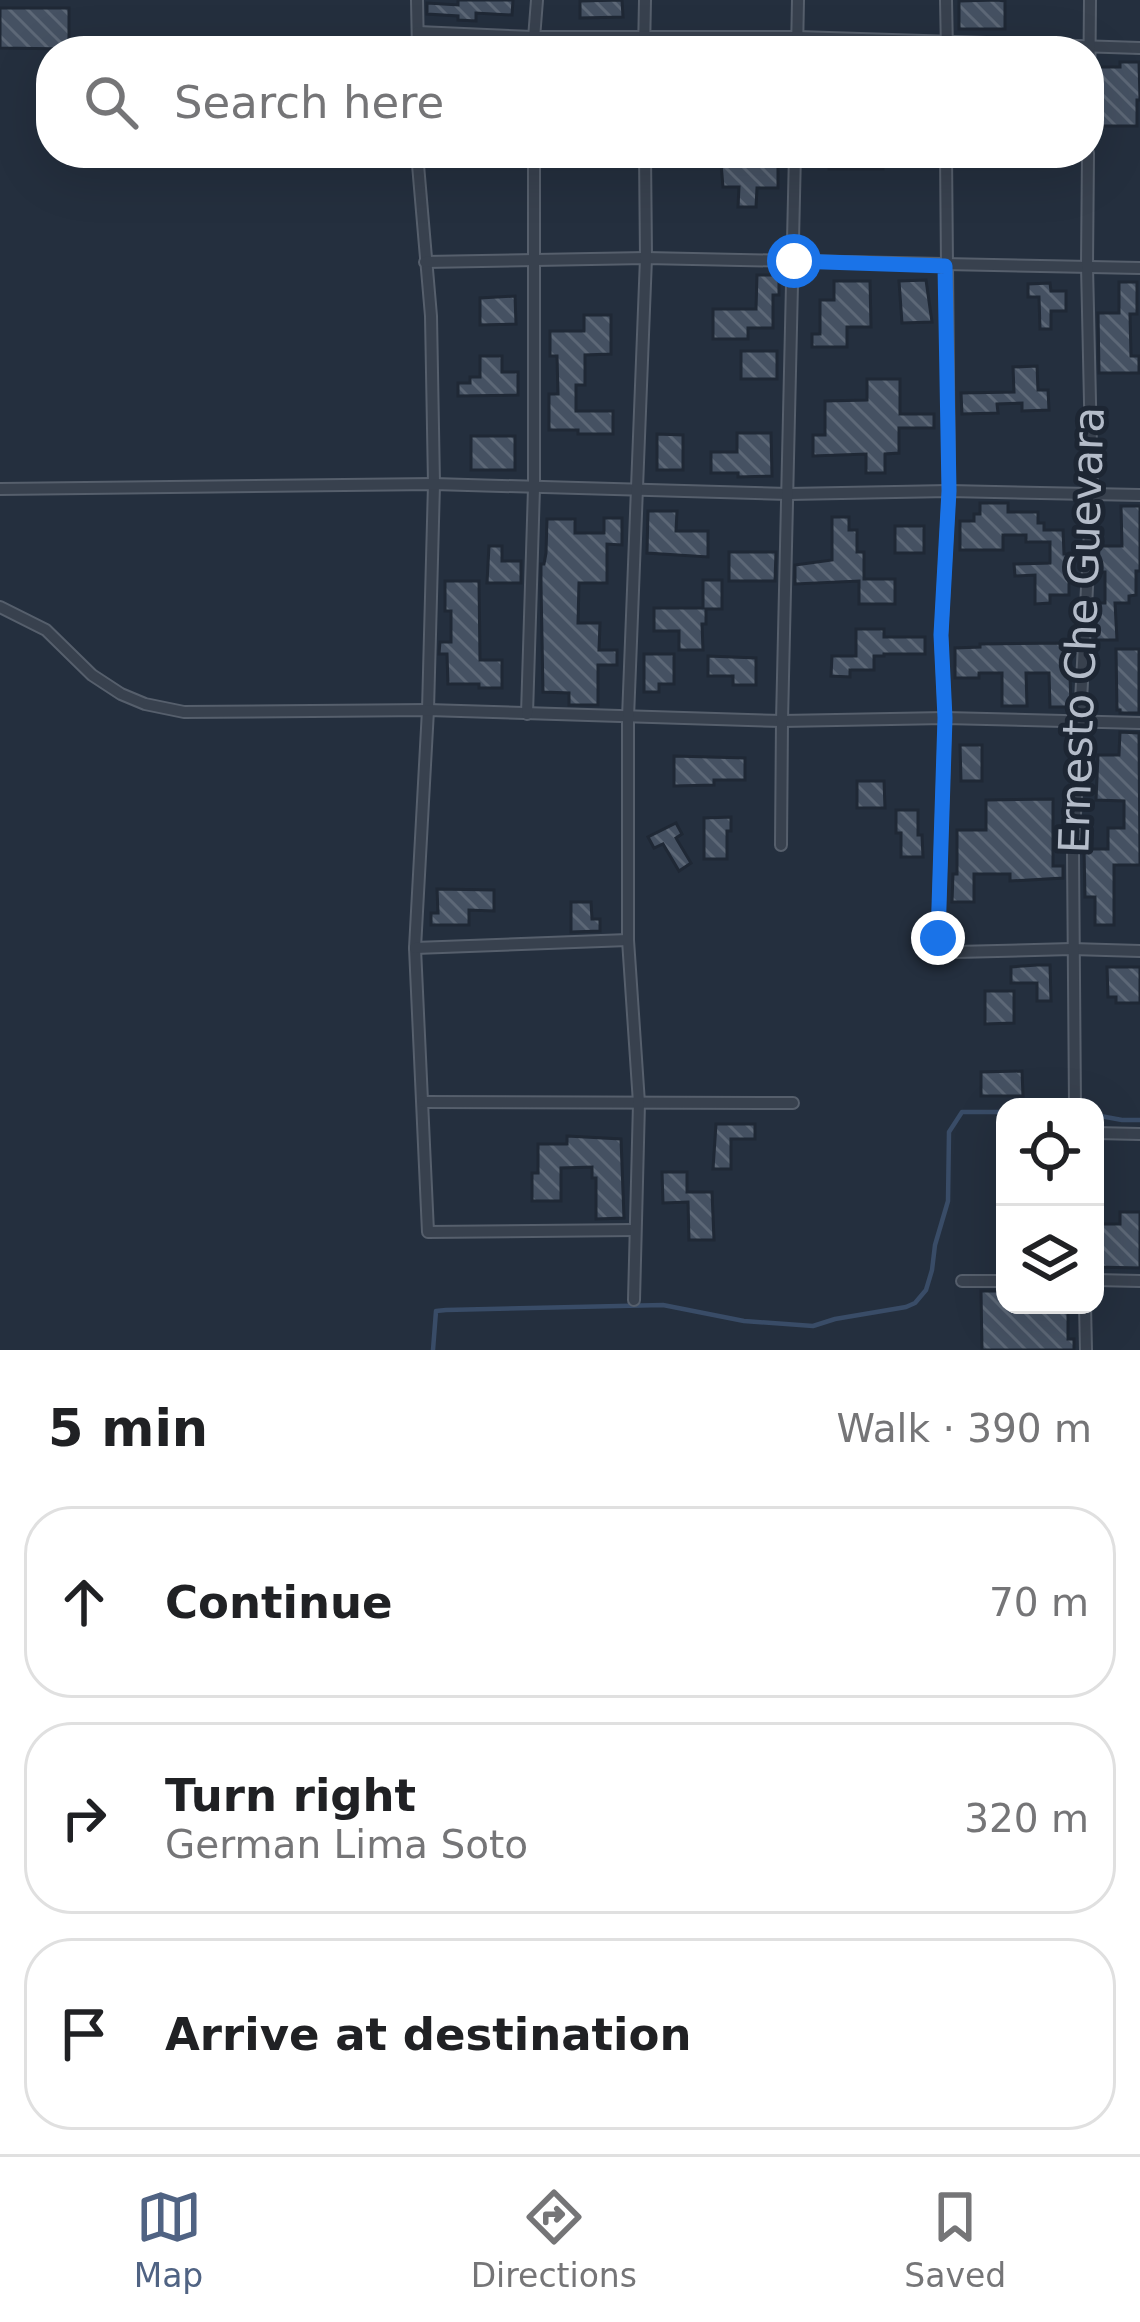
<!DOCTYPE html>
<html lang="en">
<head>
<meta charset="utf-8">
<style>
	body { margin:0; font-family:"DejaVu Sans",sans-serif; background:#f6f6f6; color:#202124 }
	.controls { position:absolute; right:36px; bottom:36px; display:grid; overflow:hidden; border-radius:24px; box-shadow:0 12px 48px #0002 }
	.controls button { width:108px; height:108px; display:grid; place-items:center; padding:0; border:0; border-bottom:3px solid #e0e0e0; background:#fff; color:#202124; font:60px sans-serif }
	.stop { position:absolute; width:36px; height:36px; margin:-27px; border:9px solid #1a73e8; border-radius:50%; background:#fff }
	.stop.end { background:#1a73e8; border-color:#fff; box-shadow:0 3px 12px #0008 }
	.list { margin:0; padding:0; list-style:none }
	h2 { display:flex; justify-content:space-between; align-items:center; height:156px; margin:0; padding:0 48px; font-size:51px }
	h2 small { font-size:39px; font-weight:400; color:#757577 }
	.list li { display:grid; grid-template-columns:78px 1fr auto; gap:36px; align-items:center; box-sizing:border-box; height:192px; margin:0 24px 24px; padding:0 24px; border:3px solid #e0e0e0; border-radius:48px }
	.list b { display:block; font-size:45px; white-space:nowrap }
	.list p { margin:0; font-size:39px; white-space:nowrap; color:#757577 }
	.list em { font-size:39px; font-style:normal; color:#757577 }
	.icon { flex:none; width:66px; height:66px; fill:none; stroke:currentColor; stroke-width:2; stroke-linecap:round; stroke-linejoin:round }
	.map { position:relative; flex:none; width:1140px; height:1350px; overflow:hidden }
	.search { position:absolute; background:#fff; box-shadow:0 12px 48px #0002; left:36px; right:36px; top:36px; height:132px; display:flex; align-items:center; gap:30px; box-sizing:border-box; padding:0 42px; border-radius:48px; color:#757577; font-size:45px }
	.sheet { height:804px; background:#fff }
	nav { display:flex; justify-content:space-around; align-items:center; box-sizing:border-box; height:168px; border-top:3px solid #e0e0e0; background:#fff; font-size:33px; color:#757577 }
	nav a { display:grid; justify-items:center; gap:6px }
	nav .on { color:#506383 }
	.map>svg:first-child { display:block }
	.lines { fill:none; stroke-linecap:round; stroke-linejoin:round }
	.stream { stroke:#394c67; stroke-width:4.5 }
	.building { fill:url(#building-back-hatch); stroke:#1f2835; stroke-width:3 }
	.street-casing { stroke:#565f6c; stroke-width:14 }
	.street { stroke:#38414e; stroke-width:10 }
	.route { stroke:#1a73e8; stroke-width:15 }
	.labels { text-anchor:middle; stroke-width:10; stroke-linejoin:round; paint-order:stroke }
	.street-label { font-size:42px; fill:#b4bcc9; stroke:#1d2633 }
</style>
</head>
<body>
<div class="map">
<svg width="1140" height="1350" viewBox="0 0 1140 1350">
	<defs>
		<pattern id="building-back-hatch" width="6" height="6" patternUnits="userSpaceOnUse" patternTransform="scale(3)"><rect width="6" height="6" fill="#455162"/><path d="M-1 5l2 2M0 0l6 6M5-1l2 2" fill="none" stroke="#5d6877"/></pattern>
	</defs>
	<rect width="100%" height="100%" fill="#242f3e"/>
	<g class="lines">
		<!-- stream -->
		<g class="stream">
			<polyline points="1095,1115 1122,1120 1140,1120"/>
			<polyline points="433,1350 436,1311 446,1310 663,1305 744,1321 813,1326 835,1319 906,1307 915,1303 926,1290 932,1270 935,1245 948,1201 949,1132 962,1112 1005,1112"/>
		</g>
	</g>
	<!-- building -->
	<g class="building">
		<polygon points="458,0 513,0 512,15 476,13 476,21 458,20 458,16 427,14 427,3 458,5"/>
		<polygon points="622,0 623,17 580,18 580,1"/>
		<polygon points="997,0 1005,1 1005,29 959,29 959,1"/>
		<polygon points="0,8 69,8 69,49 0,48"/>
		<polygon points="1120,62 1139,62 1140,100 1137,100 1137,126 1097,126 1099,67 1120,67"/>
		<polygon points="697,153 778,153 778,188 757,188 756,207 738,207 739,187 723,187 721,163 697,163"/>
		<rect x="829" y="153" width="54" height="16"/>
		<polygon points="757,275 779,275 779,295 773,295 773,328 748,328 748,339 713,339 713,309 756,309"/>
		<polygon points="926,280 932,322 902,323 899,281"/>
		<polygon points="834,281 870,281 871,327 847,327 847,347 812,347 812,334 820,334 820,300 834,300"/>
		<polygon points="1119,282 1137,282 1137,314 1130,314 1131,356 1139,356 1139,373 1099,373 1098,313 1119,313"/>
		<polygon points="1050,283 1051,291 1066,291 1066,311 1051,311 1051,329 1040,329 1039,297 1028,297 1028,284"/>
		<polygon points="515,296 516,324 480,325 480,298"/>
		<polygon points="584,315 611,315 611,354 585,355 585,385 576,385 576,411 613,411 613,434 578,434 578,430 549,430 549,394 558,394 557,356 550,356 550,331 584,331"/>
		<rect x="741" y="351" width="36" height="28"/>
		<polygon points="480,356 502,356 502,372 518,372 518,395 458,396 458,383 470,383 470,377 480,377"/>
		<polygon points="1037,366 1038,390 1048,390 1049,410 1022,411 1022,403 997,404 998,413 962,414 961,393 1014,392 1013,367"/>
		<polygon points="867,379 900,379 900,414 934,414 934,428 899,428 899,453 885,454 885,473 866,473 866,454 813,456 813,435 825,435 825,401 867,400"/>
		<polygon points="737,433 771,433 772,476 738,477 738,473 711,473 711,452 737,452"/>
		<polygon points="657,434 683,435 683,470 657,470"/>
		<rect x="471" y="436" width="44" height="34"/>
		<polygon points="980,503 1008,503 1008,512 1038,512 1038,523 1044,523 1044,530 1063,530 1064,554 1069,554 1069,595 1050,595 1050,603 1035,604 1035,575 1015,576 1014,564 1050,563 1050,542 1026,542 1026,535 1003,535 1003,550 960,550 960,521 974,521 974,514 980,514"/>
		<polygon points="1121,506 1140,506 1140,571 1136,571 1136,595 1129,596 1129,603 1115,603 1117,640 1096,640 1096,603 1105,603 1105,572 1098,572 1099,546 1122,546"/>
		<polygon points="648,511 677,511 676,531 708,531 708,557 647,553"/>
		<polygon points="832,517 849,517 849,530 857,530 857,552 864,552 864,579 895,579 895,604 859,604 859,581 795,584 795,565 832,560"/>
		<polygon points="604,518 622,518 622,545 607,544 607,583 579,583 578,623 600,623 599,650 617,650 617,665 598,665 598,705 569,705 569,693 543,692 541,585 541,564 544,564 546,553 547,519 575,519 575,533 604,533"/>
		<rect x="895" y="526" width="29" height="27"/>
		<polygon points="489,546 502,546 502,561 521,561 521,583 487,583"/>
		<polygon points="729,552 776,552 775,581 729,581"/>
		<polygon points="703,580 722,580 722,609 706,609 706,624 702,624 703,650 679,650 679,631 654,631 654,608 703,608"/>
		<polygon points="445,581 479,581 480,660 502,660 502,688 479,688 479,684 448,684 447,654 439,654 440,642 451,642 451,611 445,611"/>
		<polygon points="856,629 884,629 884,637 925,637 925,654 884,654 884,656 874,656 874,670 850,670 850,677 831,676 832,656 856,656"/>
		<polygon points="1069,643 1071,707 1050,707 1049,673 1026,673 1027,706 1002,706 1002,673 979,673 979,678 955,678 955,648 980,647 980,644"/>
		<polygon points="1116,649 1139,649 1139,713 1120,713 1120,710 1117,710"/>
		<polygon points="644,654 674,654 674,684 659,684 659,692 644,692"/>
		<polygon points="708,656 756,658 756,685 733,685 733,676 708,676"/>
		<polygon points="1120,732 1139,733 1140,865 1114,865 1114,925 1095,925 1095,897 1085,897 1084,849 1108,849 1108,828 1124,828 1124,801 1096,800 1098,755 1119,755"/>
		<polygon points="960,745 982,745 982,781 961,781"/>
		<polygon points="674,756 745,758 745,780 714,780 714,785 674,786"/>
		<polygon points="857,781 884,781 885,808 857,808"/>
		<polygon points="1053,799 1053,866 1063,866 1063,878 1010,881 1010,874 974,874 974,902 952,902 953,874 957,874 957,830 986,830 986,800"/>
		<polygon points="896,810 918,810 918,835 922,835 923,857 901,857 901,833 896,833"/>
		<polygon points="731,817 731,831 727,831 727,859 704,859 704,818"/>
		<polygon points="676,823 682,834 676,838 691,863 679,871 663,844 654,848 648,837"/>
		<polygon points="437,889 494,890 494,911 469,910 469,925 431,925 431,913 438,913"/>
		<polygon points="571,902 591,902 592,919 600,919 600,931 571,932"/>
		<polygon points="1037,965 1050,965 1051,1001 1037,1001 1037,983 1011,983 1011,967"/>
		<polygon points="1107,967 1140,967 1140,1003 1116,1003 1116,997 1108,997"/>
		<polygon points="985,991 1014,991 1014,1023 985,1024"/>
		<polygon points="1022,1071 1023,1096 981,1096 981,1072"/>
		<polygon points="716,1124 755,1124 755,1139 731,1139 731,1169 713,1169"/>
		<polygon points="567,1136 621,1139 624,1218 596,1219 596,1178 592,1178 592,1167 561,1168 561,1201 532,1201 532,1173 538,1173 538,1144 567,1144"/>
		<polygon points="662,1172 687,1172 687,1192 712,1192 714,1240 689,1240 688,1202 663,1203"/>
		<polygon points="1120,1212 1140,1212 1140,1268 1095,1267 1095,1224 1120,1224"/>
		<polygon points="981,1291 1005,1291 1005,1305 1013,1305 1014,1311 1068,1311 1068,1339 1074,1339 1074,1350 982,1350"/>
	</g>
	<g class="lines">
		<defs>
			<g id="street">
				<polyline points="417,0 418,51"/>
				<polyline points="946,0 947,51"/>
				<polyline points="418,32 532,37 798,37 1140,48"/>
				<polyline points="533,51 537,0"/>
				<polyline points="644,51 645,0"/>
				<polyline points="797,51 798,0"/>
				<polyline points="1089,109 1090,0"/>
				<polyline points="417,153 431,316 434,484 428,710 415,948 428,1232 635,1230"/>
				<polyline points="946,153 949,491 941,636 945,718 938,937 942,947 956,952 1072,949 1140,951"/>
				<polyline points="425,262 646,258 1140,268"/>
				<polyline points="0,489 434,484 788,494 949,491 1140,495"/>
				<polyline points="0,607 46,630 92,675 121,694 145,704 184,712 428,710 782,721 945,718 1140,723"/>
				<polyline points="527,714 534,488 534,153"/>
				<polyline points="781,845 782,721 795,153"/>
				<polyline points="415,948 628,940"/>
				<polyline points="423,1102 793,1103"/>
				<polyline points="1075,1107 1073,852 1092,493 1087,266 1088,153"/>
				<polyline points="1095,1133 1140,1134"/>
				<polyline points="1095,1280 1140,1281"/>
				<polyline points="962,1281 1005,1281"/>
				<polyline points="634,1300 639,1103 628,940 628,718 646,258 645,153"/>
				<polyline points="1085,1305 1086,1350"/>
			</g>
		</defs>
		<!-- street casing -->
		<use href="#street" class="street-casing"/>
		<!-- street -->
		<use href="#street" class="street"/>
	</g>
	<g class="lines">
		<!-- route -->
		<polyline class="route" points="794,261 945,266 949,491 941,635 945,718 938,938"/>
	</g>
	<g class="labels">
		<!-- street labels -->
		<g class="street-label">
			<text transform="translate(1081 630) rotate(-88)" y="15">Ernesto Che Guevara</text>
		</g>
	</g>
</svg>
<div class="controls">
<button><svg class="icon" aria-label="locate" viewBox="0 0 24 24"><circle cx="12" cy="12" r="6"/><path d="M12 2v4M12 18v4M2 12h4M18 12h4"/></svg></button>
<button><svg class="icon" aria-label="layers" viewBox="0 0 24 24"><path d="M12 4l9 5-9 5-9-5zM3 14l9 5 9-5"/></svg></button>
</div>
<div class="stop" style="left:794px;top:261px"></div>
<div class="stop end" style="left:938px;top:938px"></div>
<div class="search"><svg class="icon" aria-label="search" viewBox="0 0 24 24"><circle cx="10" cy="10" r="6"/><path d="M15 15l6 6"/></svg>Search here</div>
</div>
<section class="sheet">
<h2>5 min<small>Walk · 390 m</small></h2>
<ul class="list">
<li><svg class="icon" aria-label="ahead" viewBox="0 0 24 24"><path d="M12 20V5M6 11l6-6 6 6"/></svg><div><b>Continue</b></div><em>70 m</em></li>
<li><svg class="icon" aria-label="right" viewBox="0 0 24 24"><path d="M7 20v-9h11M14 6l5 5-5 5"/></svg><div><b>Turn right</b><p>German Lima Soto</p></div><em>320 m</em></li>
<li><svg class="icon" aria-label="arrive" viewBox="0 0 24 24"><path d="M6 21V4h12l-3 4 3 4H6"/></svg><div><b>Arrive at destination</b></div></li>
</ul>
</section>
<nav>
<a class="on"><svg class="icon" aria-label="map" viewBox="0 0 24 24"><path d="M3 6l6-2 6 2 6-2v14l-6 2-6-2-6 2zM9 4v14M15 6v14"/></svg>Map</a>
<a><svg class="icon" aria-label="directions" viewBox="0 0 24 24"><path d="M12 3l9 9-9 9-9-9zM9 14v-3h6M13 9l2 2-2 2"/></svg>Directions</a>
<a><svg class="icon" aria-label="saved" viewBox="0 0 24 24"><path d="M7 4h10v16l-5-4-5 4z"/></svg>Saved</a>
</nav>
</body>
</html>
